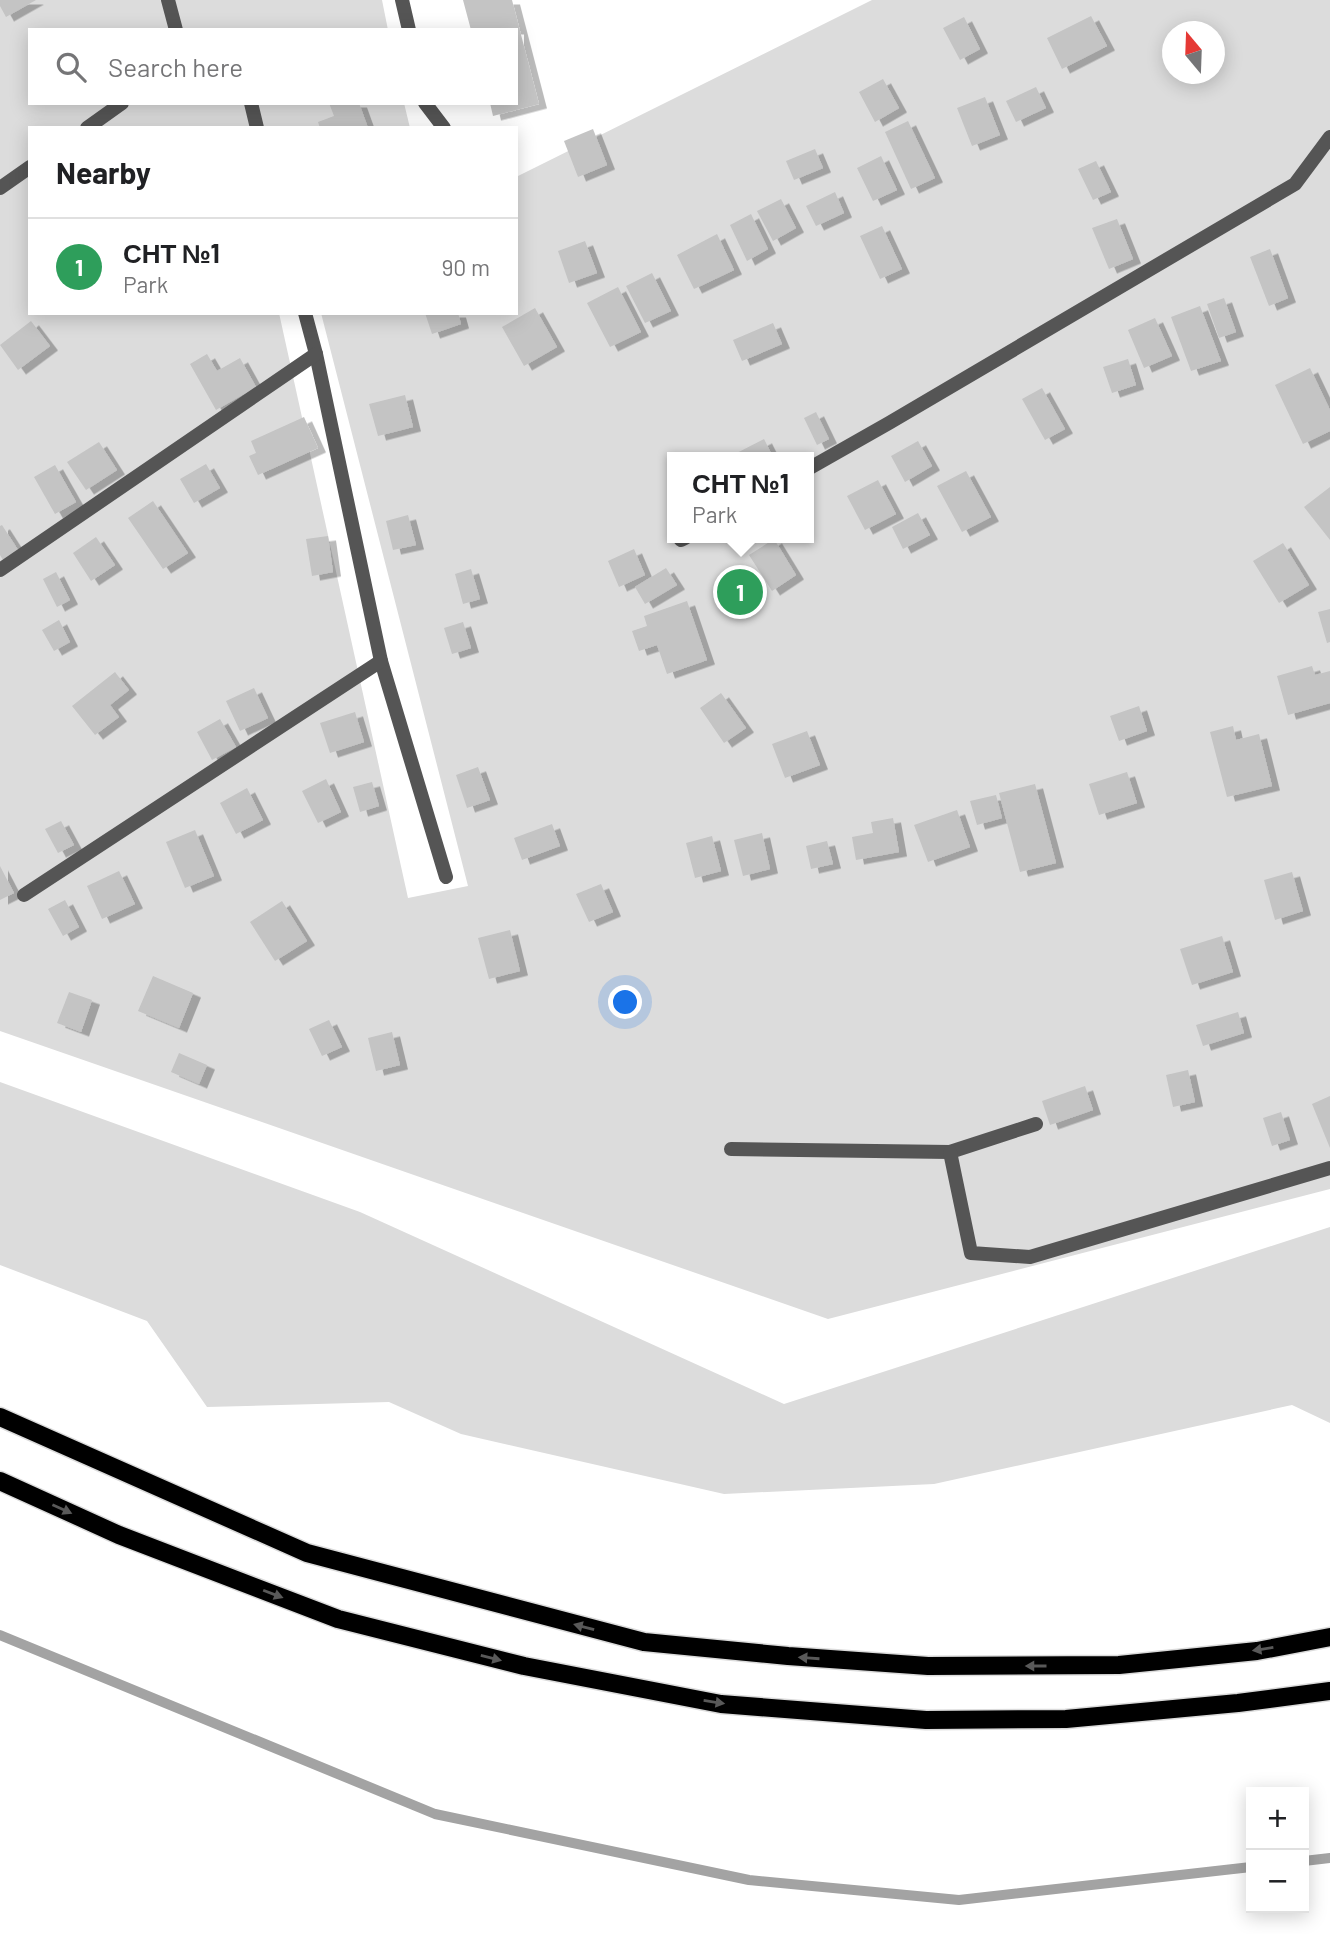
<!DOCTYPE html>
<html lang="en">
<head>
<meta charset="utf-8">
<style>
	body { margin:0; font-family:Barlow,sans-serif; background:#f6f6f6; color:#202124 }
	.controls { position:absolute; right:21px; bottom:21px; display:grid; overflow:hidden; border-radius:0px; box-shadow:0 4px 18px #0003 }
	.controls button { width:63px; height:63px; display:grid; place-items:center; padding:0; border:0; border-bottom:2px solid #e0e0e0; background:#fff; color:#202124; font:35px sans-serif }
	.compass { position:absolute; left:1162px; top:21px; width:63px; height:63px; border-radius:50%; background:#fff; box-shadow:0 4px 18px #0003; rotate:341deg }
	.you { position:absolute; left:626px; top:1003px; width:24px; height:24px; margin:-18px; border:5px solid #fff; border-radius:50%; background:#1a73e8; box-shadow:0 0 0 10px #1a73e833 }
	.badge { display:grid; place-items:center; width:46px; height:46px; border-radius:50%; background:#ea580c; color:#fff; font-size:23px; font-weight:700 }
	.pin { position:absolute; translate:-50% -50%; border:4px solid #fff; box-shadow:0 2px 7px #0006 }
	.popup { position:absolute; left:667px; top:452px; width:147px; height:91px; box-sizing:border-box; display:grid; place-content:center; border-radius:0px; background:#fff; filter:drop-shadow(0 2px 5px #0005); font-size:23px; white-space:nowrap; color:#757577 }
	.popup b { font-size:26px; color:#202124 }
	.popup::after { content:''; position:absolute; left:50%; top:100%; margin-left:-14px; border:14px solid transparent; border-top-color:#fff }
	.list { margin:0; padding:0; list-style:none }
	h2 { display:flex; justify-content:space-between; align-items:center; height:91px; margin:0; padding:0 28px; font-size:30px }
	h2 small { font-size:23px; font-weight:400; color:#757577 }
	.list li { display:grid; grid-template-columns:46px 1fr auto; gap:21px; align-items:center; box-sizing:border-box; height:98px; padding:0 28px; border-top:2px solid #e0e0e0 }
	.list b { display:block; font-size:26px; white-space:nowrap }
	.list p { margin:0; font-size:23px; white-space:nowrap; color:#757577 }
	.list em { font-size:23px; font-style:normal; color:#757577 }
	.icon { flex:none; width:38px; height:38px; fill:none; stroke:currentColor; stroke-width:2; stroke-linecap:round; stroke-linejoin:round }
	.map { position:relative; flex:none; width:1330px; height:1934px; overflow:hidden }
	.search { position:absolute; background:#fff; box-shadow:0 4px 18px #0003; left:28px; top:28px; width:490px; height:77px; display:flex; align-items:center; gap:18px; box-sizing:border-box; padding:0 24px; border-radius:0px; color:#757577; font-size:26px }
	.panel { position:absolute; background:#fff; box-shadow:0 4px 18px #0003; left:28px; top:126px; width:490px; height:189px; border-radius:0px }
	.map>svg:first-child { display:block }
	.green { fill:#dcdcdc; fill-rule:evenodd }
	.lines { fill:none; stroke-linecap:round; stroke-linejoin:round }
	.stream { stroke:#a3a3a3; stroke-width:10 }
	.building { fill:#c4c4c4; filter:url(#shadow) }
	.primary-casing { stroke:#dbdbdb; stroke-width:21 }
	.lane { stroke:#555; stroke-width:14 }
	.street { stroke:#555; stroke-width:14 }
	.primary { stroke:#000; stroke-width:18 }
	.oneway { fill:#595959 }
</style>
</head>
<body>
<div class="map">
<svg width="1330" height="1934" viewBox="0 0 1330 1934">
	<defs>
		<filter id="shadow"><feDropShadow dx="8" dy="4.5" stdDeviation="0" flood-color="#0004"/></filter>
	</defs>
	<rect width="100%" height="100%" fill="#fff"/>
	<!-- green -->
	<g class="green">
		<path d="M0 0H382L388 30H30V103H404L410 128H30V313H279L408 898 468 886 321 313H516V177L872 0H1330V1189L828 1319 0 1031ZM1172 32H1214V74H1172ZM672 457H808V538H672Z"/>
		<polygon points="0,1082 360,1212 784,1404 1330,1227 1330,1423 1292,1405 934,1484 724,1494 461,1434 389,1402 207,1407 147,1321 0,1265"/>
	</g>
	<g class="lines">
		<!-- stream -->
		<g class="stream">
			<polyline points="0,1635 435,1814 749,1880 959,1900 1251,1867"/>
			<polyline points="1304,1861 1330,1858"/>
		</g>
	</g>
	<!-- building -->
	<g class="building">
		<polygon points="0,0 36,0 6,17 0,6"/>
		<polygon points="463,0 512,0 539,104 493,116 490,103 516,103 516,30 471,30"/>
		<polygon points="1091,16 1107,46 1062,69 1047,38"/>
		<polygon points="964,17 980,49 960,60 943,28"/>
		<polygon points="883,79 899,108 875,122 859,92"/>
		<polygon points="1036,87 1046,108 1016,122 1006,101"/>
		<polygon points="985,97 1000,135 972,146 957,108"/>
		<polygon points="329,103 359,103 368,128 320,128 318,122 334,116"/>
		<polygon points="908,121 935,178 911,189 885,132"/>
		<polygon points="593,129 607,165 578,177 564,141"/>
		<polygon points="815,149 823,168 794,180 786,161"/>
		<polygon points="881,156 897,190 873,201 857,168"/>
		<polygon points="1096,161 1111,192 1093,200 1078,169"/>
		<polygon points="835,192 844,213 816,226 806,206"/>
		<polygon points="781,199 796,228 773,241 757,211"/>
		<polygon points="751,214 768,249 747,261 730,225"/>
		<polygon points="1117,219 1133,259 1109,269 1092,228"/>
		<polygon points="882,226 902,269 880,279 860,236"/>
		<polygon points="717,234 734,270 694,289 677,255"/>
		<polygon points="585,241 597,273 569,283 558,251"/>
		<polygon points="1270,249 1288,298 1269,306 1250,257"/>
		<polygon points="652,273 671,311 645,323 626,286"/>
		<polygon points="618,287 641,332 610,347 587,303"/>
		<polygon points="1224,298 1236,332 1219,338 1207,304"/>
		<polygon points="1200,306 1221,361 1191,371 1171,317"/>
		<polygon points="535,308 557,347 524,366 502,327"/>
		<polygon points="425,313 458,313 461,324 432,334"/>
		<polygon points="1155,318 1172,356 1144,368 1128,330"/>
		<polygon points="31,321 50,346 18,370 0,345"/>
		<polygon points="773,323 782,344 742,361 733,340"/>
		<polygon points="207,354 217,371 240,358 256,387 216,410 190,364"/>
		<polygon points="1128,359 1136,385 1112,393 1103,367"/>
		<polygon points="1310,368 1330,410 1330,431 1303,444 1275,385"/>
		<polygon points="1042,388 1065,429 1045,440 1022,399"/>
		<polygon points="405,395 413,427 378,436 369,404"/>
		<polygon points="816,412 829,439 817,445 804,418"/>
		<polygon points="304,417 318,448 258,475 249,456 256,453 251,441"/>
		<polygon points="764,439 773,457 729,457"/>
		<polygon points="918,441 932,466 905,482 891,456"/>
		<polygon points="99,442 117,470 86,490 67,462"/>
		<polygon points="206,464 220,488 194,503 180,479"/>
		<polygon points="55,465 76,502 55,514 34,477"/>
		<polygon points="966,471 991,517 962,532 937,486"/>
		<polygon points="878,480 896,514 865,530 847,496"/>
		<polygon points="1330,487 1330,540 1304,507"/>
		<polygon points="153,501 188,553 163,569 128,518"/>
		<polygon points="918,513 930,535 903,549 892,527"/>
		<polygon points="408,515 416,545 393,550 386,521"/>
		<polygon points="2,525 18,550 3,560 0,555 0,526"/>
		<polygon points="328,536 333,572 312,576 306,539"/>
		<polygon points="96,537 115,565 91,581 73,553"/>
		<polygon points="774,539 796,575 772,591 749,555"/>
		<polygon points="1283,543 1309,585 1279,603 1253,561"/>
		<polygon points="634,549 645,575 619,587 608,561"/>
		<polygon points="666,568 677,585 645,604 635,587"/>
		<polygon points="471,569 480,599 463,604 455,574"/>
		<polygon points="56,572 70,600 57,607 43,579"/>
		<polygon points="687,601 707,660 667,674 657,645 639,651 632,631 647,626 644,616"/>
		<polygon points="1330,609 1330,642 1327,643 1318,612"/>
		<polygon points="59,620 70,642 54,651 42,630"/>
		<polygon points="463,622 471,648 452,654 444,628"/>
		<polygon points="1312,666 1315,675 1330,671 1330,703 1288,715 1277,676"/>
		<polygon points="115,672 129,690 110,705 119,717 95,735 72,706"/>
		<polygon points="254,688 268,718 240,731 226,701"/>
		<polygon points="721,693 746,728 724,743 700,708"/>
		<polygon points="1139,706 1147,731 1119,741 1110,716"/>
		<polygon points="355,712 364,742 330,753 320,723"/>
		<polygon points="220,719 236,747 212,760 197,732"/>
		<polygon points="1233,726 1236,740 1259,734 1272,786 1227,797 1210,732"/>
		<polygon points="807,731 820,765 785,778 772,744"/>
		<polygon points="478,767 490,800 467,808 456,775"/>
		<polygon points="1127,772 1137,803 1099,815 1089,784"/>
		<polygon points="326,779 341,812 318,823 302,791"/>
		<polygon points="372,782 379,806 360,812 353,787"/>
		<polygon points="1035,784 1056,863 1020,872 999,793"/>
		<polygon points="247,788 263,820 236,834 220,803"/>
		<polygon points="996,795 1002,818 977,825 970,801"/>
		<polygon points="957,810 970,847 928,862 914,825"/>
		<polygon points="893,818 899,852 856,860 852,837 873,833 871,822"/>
		<polygon points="61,821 74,845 58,853 45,829"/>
		<polygon points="552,824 560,846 522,860 514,838"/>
		<polygon points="195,830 214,876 185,888 166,842"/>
		<polygon points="762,833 770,869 743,876 734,840"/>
		<polygon points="712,836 721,871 695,878 686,843"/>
		<polygon points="827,841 833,864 811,869 806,846"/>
		<polygon points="0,866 14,893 0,900"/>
		<polygon points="119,871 135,904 102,919 87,886"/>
		<polygon points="1292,872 1303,911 1275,920 1264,880"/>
		<polygon points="601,884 613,912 589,922 576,894"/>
		<polygon points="65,900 79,927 63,936 48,909"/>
		<polygon points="282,901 307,941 275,961 250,922"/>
		<polygon points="510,930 520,971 489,979 478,938"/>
		<polygon points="1222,936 1233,972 1192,985 1180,949"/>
		<polygon points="153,976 193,993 179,1028 138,1011"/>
		<polygon points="69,992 92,1000 81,1032 57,1023"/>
		<polygon points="1238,1012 1244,1033 1203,1046 1196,1025"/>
		<polygon points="329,1020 342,1047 322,1056 309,1029"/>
		<polygon points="392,1032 400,1065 376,1071 368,1038"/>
		<polygon points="179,1053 207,1065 199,1084 171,1072"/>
		<polygon points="1188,1070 1195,1102 1173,1107 1166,1075"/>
		<polygon points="1085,1086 1093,1110 1050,1125 1042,1101"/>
		<polygon points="1330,1096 1330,1148 1312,1104"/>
		<polygon points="1281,1112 1290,1140 1272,1146 1263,1118"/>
	</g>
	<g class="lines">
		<defs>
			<g id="primary">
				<polyline points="0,1417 307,1553 644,1642 788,1656 928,1666 1119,1665 1257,1651 1330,1637"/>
				<polyline points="0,1481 119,1535 338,1619 524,1666 721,1704 926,1720 1066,1719 1238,1703 1330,1691"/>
			</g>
		</defs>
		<!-- primary casing -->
		<use href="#primary" class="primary-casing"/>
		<!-- lane -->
		<g class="lane">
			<polyline points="168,0 176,30"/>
			<polyline points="402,0 409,30"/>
			<polyline points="251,103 257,128"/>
			<polyline points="425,103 444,128"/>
			<polyline points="87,128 122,103"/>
			<polyline points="0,188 30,167"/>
			<polyline points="305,313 316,354 381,661 446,877"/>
			<polyline points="0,570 316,354"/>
			<polyline points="24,895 381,661"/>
			<polyline points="731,1149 950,1152 1036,1124"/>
			<polyline points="950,1152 971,1253 1030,1257 1330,1168"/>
		</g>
		<!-- street -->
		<g class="street">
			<polyline points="808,469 889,423 1295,184 1330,137"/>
			<polyline points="681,540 685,538"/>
		</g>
		<!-- primary -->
		<use href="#primary" class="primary"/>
	</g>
	<!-- one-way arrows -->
	<defs><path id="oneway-solid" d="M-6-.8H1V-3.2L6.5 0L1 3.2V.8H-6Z" transform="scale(1.75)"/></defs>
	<g class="oneway">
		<use href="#oneway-solid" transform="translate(62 1509) rotate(24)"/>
		<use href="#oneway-solid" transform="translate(273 1594) rotate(21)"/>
		<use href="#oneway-solid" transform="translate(584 1627) rotate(-165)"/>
		<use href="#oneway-solid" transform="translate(1263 1649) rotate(171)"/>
		<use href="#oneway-solid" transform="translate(491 1658) rotate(14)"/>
		<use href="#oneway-solid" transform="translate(809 1658) rotate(-176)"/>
		<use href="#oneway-solid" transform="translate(1036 1666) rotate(180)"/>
		<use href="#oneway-solid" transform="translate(714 1702) rotate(9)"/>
	</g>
</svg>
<div class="controls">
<button>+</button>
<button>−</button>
</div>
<svg class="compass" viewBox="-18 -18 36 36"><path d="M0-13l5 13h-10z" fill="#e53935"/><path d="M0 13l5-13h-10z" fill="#757577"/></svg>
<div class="you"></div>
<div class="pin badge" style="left:740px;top:592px;background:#2e9e5b">1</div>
<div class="popup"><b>СНТ №1</b>Park</div>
<div class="search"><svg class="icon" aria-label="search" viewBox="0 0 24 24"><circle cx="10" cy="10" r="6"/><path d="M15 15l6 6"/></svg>Search here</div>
<section class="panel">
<h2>Nearby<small></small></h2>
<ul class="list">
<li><span class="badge" style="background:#2e9e5b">1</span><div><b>СНТ №1</b><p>Park</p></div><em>90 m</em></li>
</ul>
</section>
</div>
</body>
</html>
